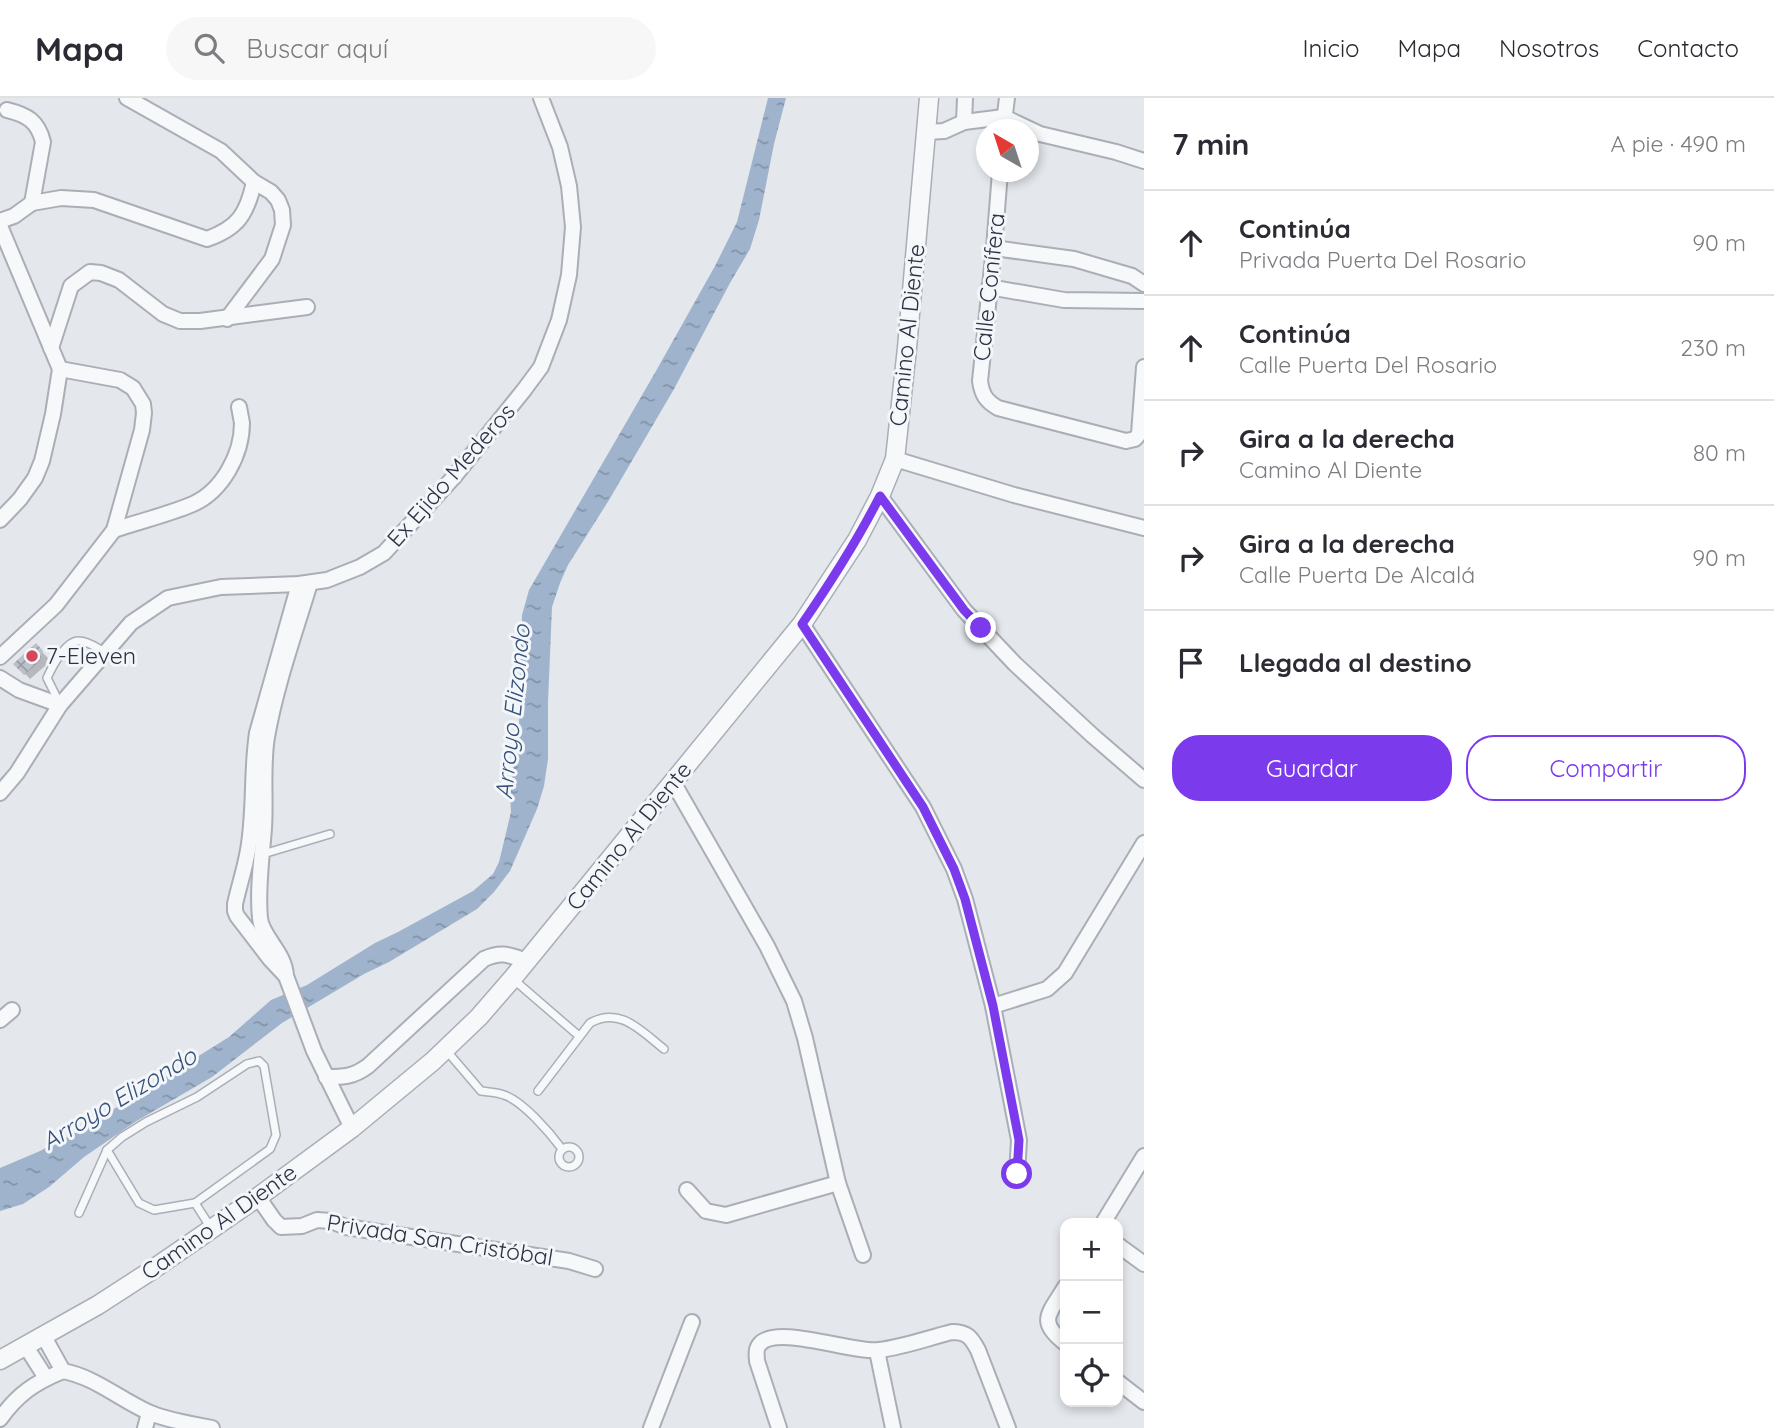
<!DOCTYPE html>
<html lang="es">
<head>
<meta charset="utf-8">
<style>
	body { margin:0; font-family:Quicksand,sans-serif; background:#f7f7f7; color:#2b2b33 }
	.controls { position:absolute; right:21px; bottom:21px; display:grid; overflow:hidden; border-radius:14px; box-shadow:0 4px 10px #0003 }
	.controls button { width:63px; height:63px; display:grid; place-items:center; padding:0; border:0; border-bottom:2px solid #e1e1e2; background:#fff; color:#2b2b33; font:35px sans-serif }
	.compass { position:absolute; left:976px; top:21px; width:63px; height:63px; border-radius:50%; background:#fff; box-shadow:0 4px 10px #0003; rotate:321deg }
	.stop { position:absolute; width:21px; height:21px; margin:-16px; border:5px solid #7c3aed; border-radius:50%; background:#fff }
	.stop.end { background:#7c3aed; border-color:#fff; box-shadow:0 2px 7px #0008 }
	.list { margin:0; padding:0; list-style:none }
	h2 { display:flex; justify-content:space-between; align-items:center; height:91px; margin:0; padding:0 28px; font-size:30px }
	h2 small { font-size:23px; font-weight:400; color:#7c7c81 }
	.list li { display:grid; grid-template-columns:46px 1fr auto; gap:21px; align-items:center; box-sizing:border-box; height:105px; padding:0 28px; border-top:2px solid #e1e1e2 }
	.list b { display:block; font-size:26px; white-space:nowrap }
	.list p { margin:0; font-size:23px; white-space:nowrap; color:#7c7c81 }
	.list em { font-size:23px; font-style:normal; color:#7c7c81 }
	.actions { display:flex; gap:14px; padding:21px 28px }
	.actions a { flex:1; padding:16px 0; border:2px solid #7c3aed; border-radius:28px; text-align:center; font-size:24px; color:#7c3aed }
	.actions .main { background:#7c3aed; color:#fff }
	.icon { flex:none; width:38px; height:38px; fill:none; stroke:currentColor; stroke-width:2; stroke-linecap:round; stroke-linejoin:round }
	.map { position:relative; flex:none; width:1144px; height:1330px; overflow:hidden }
	header { display:flex; align-items:center; gap:42px; box-sizing:border-box; height:98px; padding:0 35px; background:#fff; border-bottom:2px solid #e1e1e2 }
	header strong { font-size:33px }
	nav { display:flex; gap:38px; margin-inline-start:auto; font-size:24px }
	.search { width:490px; height:63px; background:#f7f7f7; display:flex; align-items:center; gap:18px; box-sizing:border-box; padding:0 24px; border-radius:38px; color:#7c7c81; font-size:26px }
	main { display:flex }
	aside { flex:1; background:#fff }
	.map>svg:first-child { display:block }
	.water { fill:url(#water-ripples) }
	.shadow { fill:#0003 }
	.building { fill:url(#building-cross-hatch) }
	.lines { fill:none; stroke-linecap:round; stroke-linejoin:round }
	.service-casing { stroke:#a9aeb7; stroke-width:10 }
	.minor-casing { stroke:#a9aeb7; stroke-width:18 }
	.tertiary-casing { stroke:#a9aeb7; stroke-width:21 }
	.service { stroke:#f7f8fa; stroke-width:7 }
	.minor { stroke:#f7f8fa; stroke-width:14 }
	.tertiary { stroke:#f7f8fa; stroke-width:18 }
	.route { stroke:#7c3aed; stroke-width:9 }
	.poi-dot { fill:#d1495b; stroke:#f4f6f9; stroke-width:2.5 }
	.labels { text-anchor:middle; stroke-width:6; stroke-linejoin:round; paint-order:stroke }
	.street-label { font-size:23px; fill:#2b3445; stroke:#f4f6f9 }
	.poi-label { font-size:23px; fill:#2b3445; stroke:#f4f6f9; text-anchor:start }
	.water-label { font-size:24px; font-style:italic; fill:#34527a; stroke:#f4f6f9 }
</style>
</head>
<body>
<header>
<strong>Mapa</strong>
<div class="search"><svg class="icon" aria-label="search" viewBox="0 0 24 24"><circle cx="10" cy="10" r="6"/><path d="M15 15l6 6"/></svg>Buscar aquí</div>
<nav><a>Inicio</a><a>Mapa</a><a>Nosotros</a><a>Contacto</a></nav>
</header>
<main>
<div class="map">
<svg width="1144" height="1330" viewBox="0 0 1144 1330">
	<defs>
		<pattern id="water-ripples" width="26" height="14" patternUnits="userSpaceOnUse" patternTransform="scale(1.75)"><rect width="26" height="14" fill="#9fb4cc"/><path d="M2 4q2-2 4 0t4 0M15 11q2-2 4 0t4 0" fill="none" stroke="#8293a7"/></pattern>
		<pattern id="building-cross-hatch" width="8" height="8" patternUnits="userSpaceOnUse" patternTransform="scale(1.75)"><rect width="8" height="8" fill="#bbc0ca"/><path d="M0 0l8 8M0 8l8-8" fill="none" stroke="#989da6"/></pattern>
	</defs>
	<rect width="100%" height="100%" fill="#e4e7ec"/>
	<!-- water -->
	<polygon class="water" points="768,0 786,0 774,46 759,122 750,151 730,185 674,291 609,402 568,467 560,485 552,509 548,604 548,661 544,688 537,711 510,773 494,794 477,811 389,864 364,876 282,925 212,979 135,1024 84,1059 49,1089 23,1106 0,1113 0,1070 40,1053 77,1034 229,939 271,902 307,887 375,845 398,834 473,793 493,776 499,764 511,714 510,696 519,627 522,517 529,492 656,273 715,168 737,124"/>
	<!-- shadow -->
	<polygon class="shadow" points="36,548 48,560 45,568 30,581 16,566"/>
	<!-- building -->
	<polygon class="building" points="36,545 43,553 40,563 24,577 13,566"/>
	<g class="lines">
		<defs>
			<g id="service">
				<path d="M59 604 47 580C52 569 66 542 79 543 88 543 97 550 105 554"/>
				<polyline points="263,756 330,736"/>
				<polyline points="513,881 579,938"/>
				<path d="M446 952 481 993C488 994 497 994 504 997 523 1003 550 1035 562 1051"/>
				<path d="M538 993 590 925C620 908 641 933 664 951"/>
				<circle cx="569" cy="1059" r="10"/>
				<polyline points="107,1052 139,1105 154,1112 195,1105"/>
				<polyline points="79,1115 107,1052 122,1039 146,1024 197,999 247,966 259,963 264,968 276,1037 270,1051 195,1105 211,1130"/>
			</g>
			<g id="minor">
				<polyline points="127,0 221,53 254,84 271,94 278,102 282,112 283,127 272,161 227,221"/>
				<path d="M7 12C27 17 38 23 43 44L32 105"/>
				<polyline points="964,24 965,0"/>
				<polyline points="1003,32 1007,0"/>
				<polyline points="926,34 944,33 964,24 1004,19 1040,36 1116,54 1144,63"/>
				<path d="M1000 74 994 150 980 283C982 297 986 303 998 310L1126 343 1135 341 1139 336 1144 269"/>
				<path d="M0 123 14 118 32 105 61 100 94 102 207 141C238 130 247 116 254 84"/>
				<polyline points="0,128 60,271 53,316 42,363 35,380 20,401 0,422"/>
				<polyline points="994,150 1074,161 1132,178 1144,186"/>
				<polyline points="989,189 1064,202 1144,203"/>
				<polyline points="51,250 71,188 90,174 101,175 119,182 163,216 180,223 200,223 307,209"/>
				<polyline points="895,361 1014,397 1144,430"/>
				<polyline points="880,398 964,512 1015,566 1093,638 1144,682"/>
				<path d="M114 432C140 423 167 417 193 406 222 393 242 357 242 325 241 320 240 314 239 309"/>
				<path d="M310 485C295 535 276 587 267 639 262 669 266 700 264 730 262 759 257 791 260 820 261 838 285 854 286 878L314 953 352 1030"/>
				<polyline points="802,526 923,709 954,771 965,801 993,908 1019,1042 1017,1076"/>
				<polyline points="0,559 56,507 114,432 142,332 144,315 143,306 133,290 120,282 60,271"/>
				<polyline points="0,580 19,592 60,607"/>
				<polyline points="673,684 767,848 794,903 805,940 838,1085 863,1157"/>
				<polyline points="0,695 17,675 60,607 131,525 168,500 221,489 299,486 327,482 360,469 384,455 404,433 453,380 524,292 541,269 559,222 569,177 573,129 569,88 560,49 541,0"/>
				<path d="M285 877 270 861 237 818 235 813V806C239 788 245 770 248 752 255 713 251 674 257 635L299 486"/>
				<polyline points="993,908 1047,891 1065,875 1144,745"/>
				<polyline points="0,922 12,912"/>
				<path d="M326 979C344 979 353 979 368 968L484 861C502 853 509 857 527 863"/>
				<polyline points="687,1092 706,1113 726,1117 838,1085"/>
				<polyline points="258,1099 274,1122 281,1129 302,1128 317,1122 331,1123 346,1129 569,1163 595,1171"/>
				<polyline points="1103,1125 1144,1058"/>
				<polyline points="1118,1147 1144,1166"/>
				<path d="M1065 1189C1050 1215 1036 1223 1065 1245"/>
				<polyline points="43,1237 63,1273"/>
				<polyline points="25,1247 46,1280"/>
				<polyline points="877,1253 893,1330"/>
				<path d="M63 1273C95 1279 119 1301 148 1314 163 1321 195 1327 212 1330"/>
				<polyline points="1118,1284 1144,1304"/>
				<path d="M0 1321C18 1296 34 1285 63 1273"/>
				<polyline points="145,1330 149,1315"/>
				<polyline points="651,1330 692,1224"/>
				<path d="M779 1330 757 1263C757 1258 755 1252 759 1247 775 1225 854 1256 879 1252 904 1249 928 1240 952 1234 967 1234 971 1239 978 1252L1008 1330"/>
			</g>
			<polyline id="tertiary" points="0,1262 98,1207 149,1174 258,1099 352,1030 433,963 479,919 512,881 802,526 857,442 880,398 895,361 907,250 929,0"/>
		</defs>
		<!-- service casing -->
		<use href="#service" class="service-casing"/>
		<!-- minor casing -->
		<use href="#minor" class="minor-casing"/>
		<!-- tertiary casing -->
		<use href="#tertiary" class="tertiary-casing"/>
		<!-- service -->
		<use href="#service" class="service"/>
		<!-- minor -->
		<use href="#minor" class="minor"/>
		<!-- tertiary -->
		<use href="#tertiary" class="tertiary"/>
	</g>
	<g class="lines">
		<!-- route -->
		<path class="route" d="M981 530 964 512 880 398C857 443 831 484 802 526L923 709 954 771 965 801 993 908 1019 1042 1017 1076"/>
	</g>
	<!-- markers -->
	<circle class="poi-dot" cx="32" cy="558" r="7"/>
	<g class="labels">
		<!-- street labels -->
		<g class="street-label">
			<text transform="translate(989 189) rotate(-84)" y="8">Calle Conífera</text>
			<text transform="translate(907 237) rotate(-84)" y="8">Camino Al Diente</text>
			<text transform="translate(451 377) rotate(-49)" y="8">Ex Ejido Mederos</text>
			<text transform="translate(629 738) rotate(-51)" y="8">Camino Al Diente</text>
			<text transform="translate(219 1124) rotate(-35)" y="8">Camino Al Diente</text>
			<text transform="translate(440 1142) rotate(9)" y="8">Privada San Cristóbal</text>
		</g>
		<!-- poi labels -->
		<g class="poi-label">
			<text x="46" y="566">7-Eleven</text>
		</g>
		<!-- water labels -->
		<g class="water-label">
			<text transform="translate(513 614) rotate(-84)" y="8">Arroyo Elizondo</text>
			<text transform="translate(119 1001) rotate(-31)" y="8">Arroyo Elizondo</text>
		</g>
	</g>
</svg>
<div class="controls">
<button>+</button>
<button>−</button>
<button><svg class="icon" aria-label="locate" viewBox="0 0 24 24"><circle cx="12" cy="12" r="6"/><path d="M12 2v4M12 18v4M2 12h4M18 12h4"/></svg></button>
</div>
<svg class="compass" viewBox="-18 -18 36 36"><path d="M0-13l5 13h-10z" fill="#e53935"/><path d="M0 13l5-13h-10z" fill="#7c7c81"/></svg>
<div class="stop" style="left:1017px;top:1076px"></div>
<div class="stop end" style="left:981px;top:530px"></div>
</div>
<aside>
<h2>7 min<small>A pie · 490 m</small></h2>
<ul class="list">
<li><svg class="icon" aria-label="ahead" viewBox="0 0 24 24"><path d="M12 20V5M6 11l6-6 6 6"/></svg><div><b>Continúa</b><p>Privada Puerta Del Rosario</p></div><em>90 m</em></li>
<li><svg class="icon" aria-label="ahead" viewBox="0 0 24 24"><path d="M12 20V5M6 11l6-6 6 6"/></svg><div><b>Continúa</b><p>Calle Puerta Del Rosario</p></div><em>230 m</em></li>
<li><svg class="icon" aria-label="right" viewBox="0 0 24 24"><path d="M7 20v-9h11M14 6l5 5-5 5"/></svg><div><b>Gira a la derecha</b><p>Camino Al Diente</p></div><em>80 m</em></li>
<li><svg class="icon" aria-label="right" viewBox="0 0 24 24"><path d="M7 20v-9h11M14 6l5 5-5 5"/></svg><div><b>Gira a la derecha</b><p>Calle Puerta De Alcalá</p></div><em>90 m</em></li>
<li><svg class="icon" aria-label="arrive" viewBox="0 0 24 24"><path d="M6 21V4h12l-3 4 3 4H6"/></svg><div><b>Llegada al destino</b></div></li>
</ul>
<div class="actions"><a class="main">Guardar</a><a>Compartir</a></div>
</aside>
</main>
</body>
</html>
